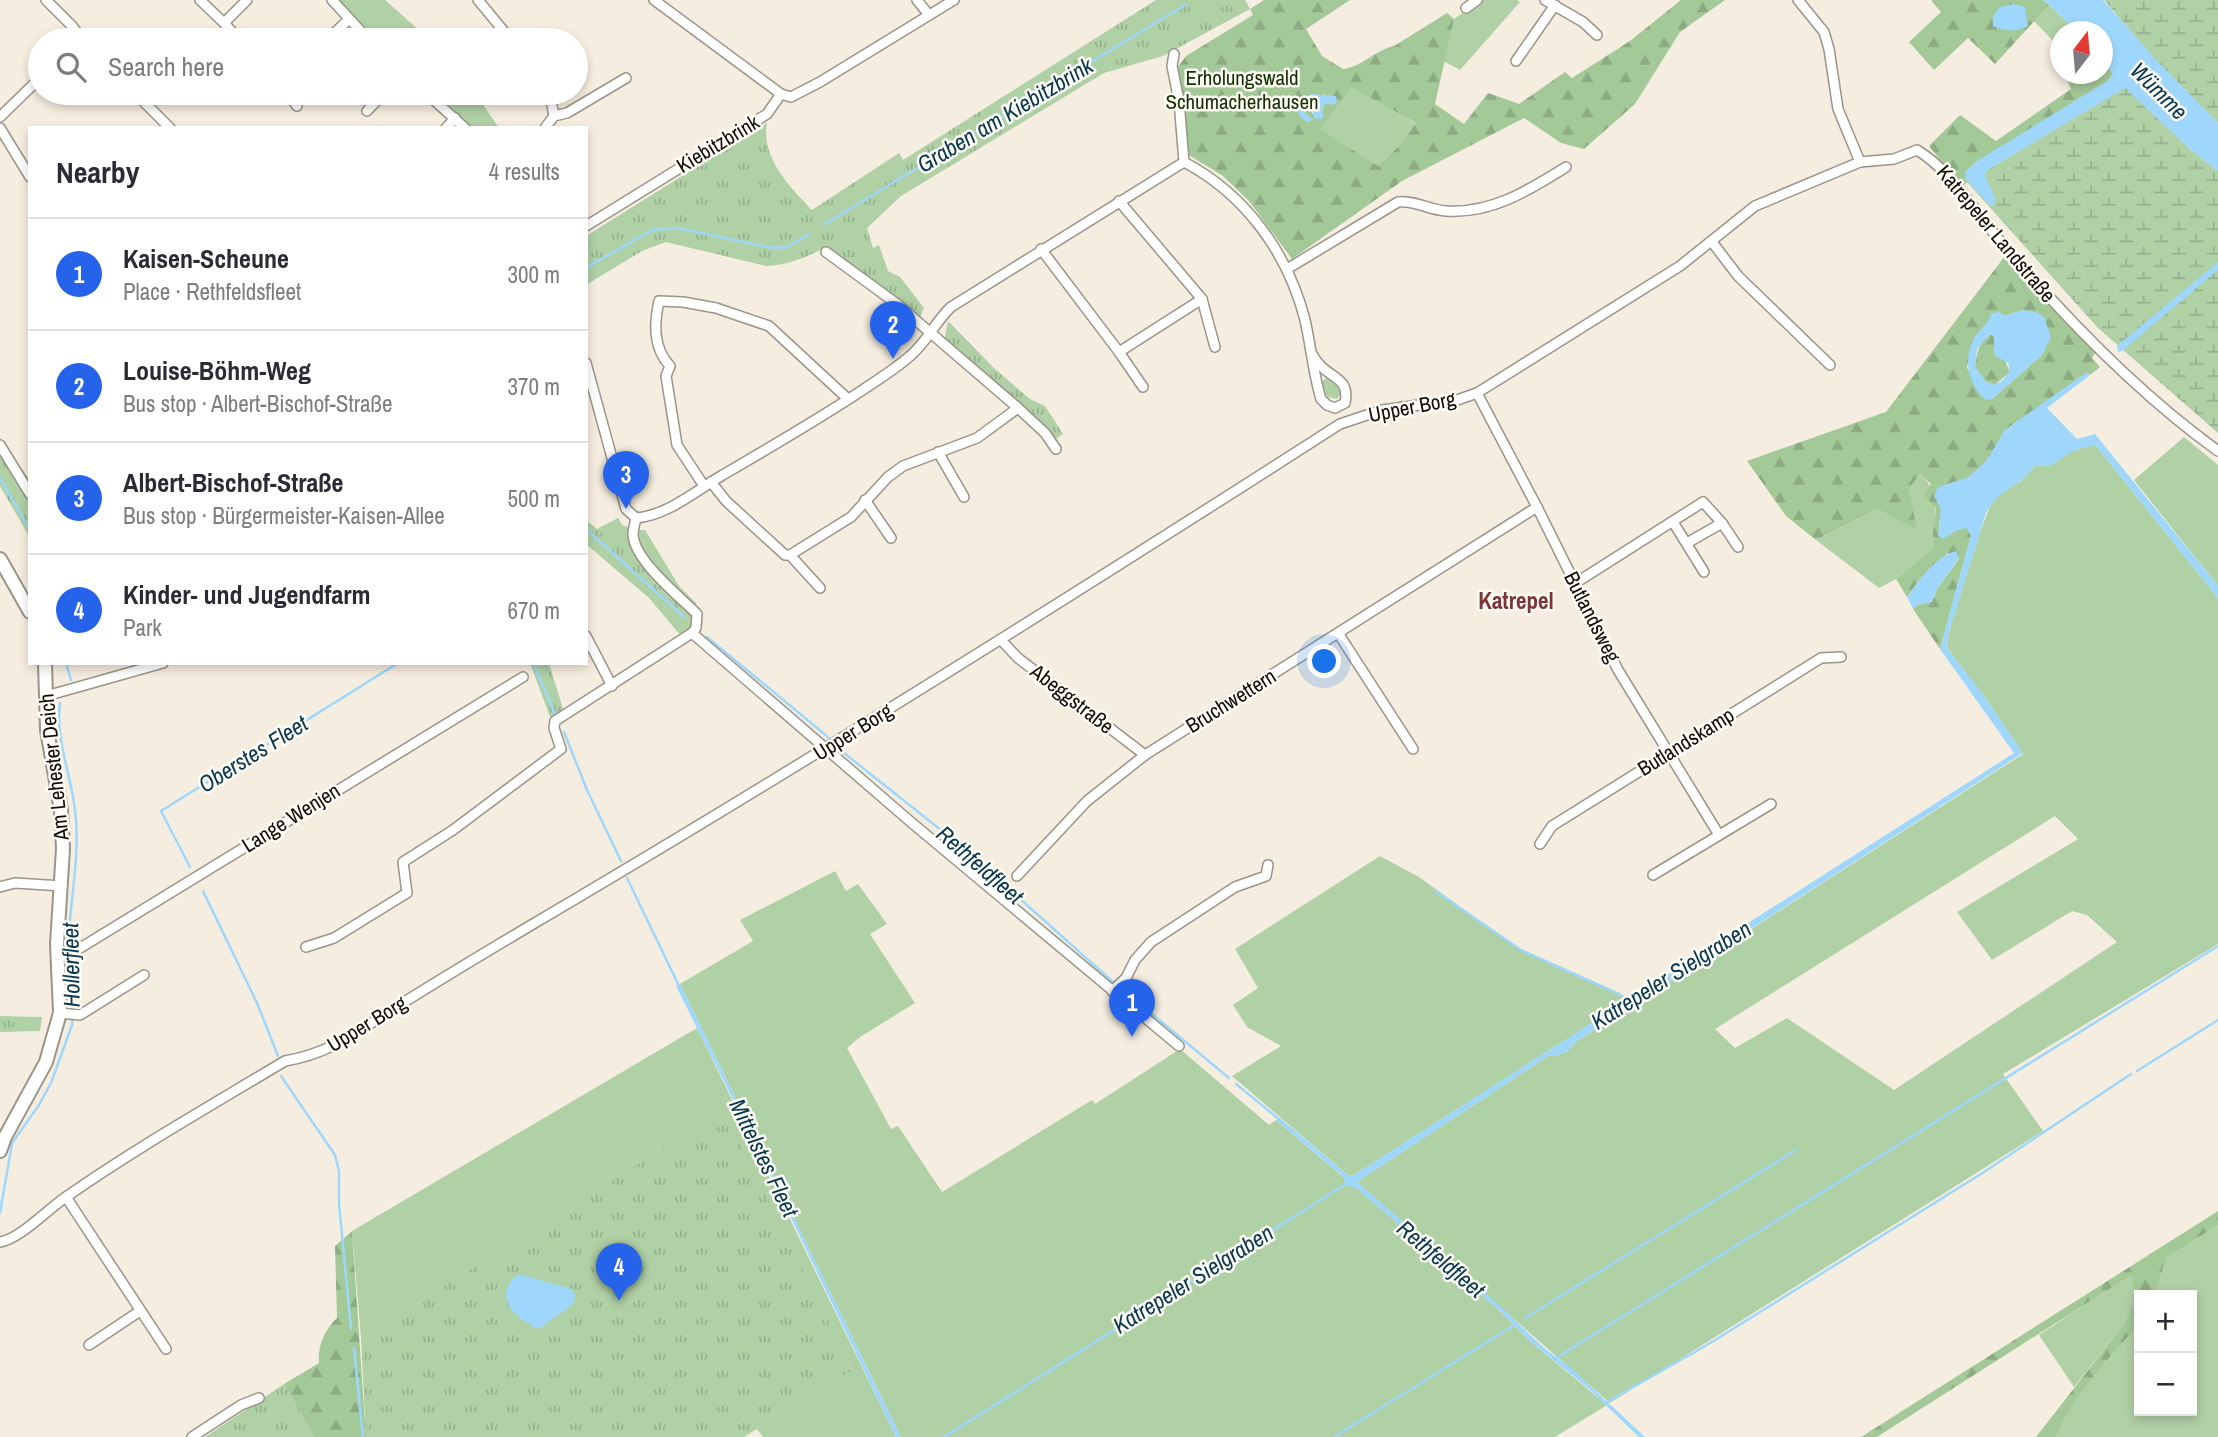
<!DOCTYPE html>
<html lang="en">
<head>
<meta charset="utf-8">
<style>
	body { margin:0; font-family:"Archivo Narrow",sans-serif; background:#f2f2f3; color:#2b2b33 }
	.controls { position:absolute; right:21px; bottom:21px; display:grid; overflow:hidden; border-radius:0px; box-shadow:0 4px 10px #0003 }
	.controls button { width:63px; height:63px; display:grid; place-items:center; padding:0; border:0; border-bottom:2px solid #e1e1e2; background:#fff; color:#2b2b33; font:35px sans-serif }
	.compass { position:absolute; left:2050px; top:21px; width:63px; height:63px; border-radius:50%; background:#fff; box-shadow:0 4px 10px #0003; rotate:16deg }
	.you { position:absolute; left:1325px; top:662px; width:24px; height:24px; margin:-18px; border:5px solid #fff; border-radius:50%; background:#1a73e8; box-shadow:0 0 0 10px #1a73e833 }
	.badge { display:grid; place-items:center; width:46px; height:46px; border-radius:50%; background:#2563eb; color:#fff; font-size:23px; font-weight:700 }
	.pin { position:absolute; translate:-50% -58px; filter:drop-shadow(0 2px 4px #0008) }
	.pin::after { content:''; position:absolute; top:37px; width:24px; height:21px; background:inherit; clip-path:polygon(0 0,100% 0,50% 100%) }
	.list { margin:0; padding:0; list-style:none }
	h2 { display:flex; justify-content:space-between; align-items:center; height:91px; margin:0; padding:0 28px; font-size:30px }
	h2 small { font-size:23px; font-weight:400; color:#7c7c81 }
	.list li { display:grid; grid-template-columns:46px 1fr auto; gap:21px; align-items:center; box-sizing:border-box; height:112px; padding:0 28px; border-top:2px solid #e1e1e2 }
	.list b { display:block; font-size:26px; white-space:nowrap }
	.list p { margin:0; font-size:23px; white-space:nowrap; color:#7c7c81 }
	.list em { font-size:23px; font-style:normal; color:#7c7c81 }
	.icon { flex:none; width:38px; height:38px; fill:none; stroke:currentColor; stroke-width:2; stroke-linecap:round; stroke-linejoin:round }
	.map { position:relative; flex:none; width:2218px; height:1437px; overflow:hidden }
	.search { position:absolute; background:#fff; box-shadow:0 4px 10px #0003; left:28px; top:28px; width:560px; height:77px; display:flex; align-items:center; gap:18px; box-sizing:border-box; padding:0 24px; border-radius:38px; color:#7c7c81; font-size:26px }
	.panel { position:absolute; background:#fff; box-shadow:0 4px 10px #0003; left:28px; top:126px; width:560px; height:539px; border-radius:0px }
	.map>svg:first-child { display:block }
	.green { fill:#b0d0a6; fill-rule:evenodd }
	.forest { fill:url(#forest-firs); fill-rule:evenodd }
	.wetland { fill:url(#wetland-marsh) }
	.park { fill:url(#park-tufts) }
	.water { fill:#9ed7fb; fill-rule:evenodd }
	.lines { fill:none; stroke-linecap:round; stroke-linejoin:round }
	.stream { stroke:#9ed7fb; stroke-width:2.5 }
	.minor-casing { stroke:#9b9488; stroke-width:12 }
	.tertiary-casing { stroke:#9b9488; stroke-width:16 }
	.minor { stroke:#fff; stroke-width:9 }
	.tertiary { stroke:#fff; stroke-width:12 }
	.labels { text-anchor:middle; stroke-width:5; stroke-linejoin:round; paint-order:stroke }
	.park-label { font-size:21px; fill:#103201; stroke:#fffcf6 }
	.street-label { font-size:21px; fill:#100d09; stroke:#fffcf6 }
	.water-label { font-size:23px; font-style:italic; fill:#083850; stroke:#fffcf6 }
	.neighbourhood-label { font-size:23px; font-weight:bold; fill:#7d3538; stroke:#fffcf6 }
</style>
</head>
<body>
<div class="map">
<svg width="2218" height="1437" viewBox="0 0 2218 1437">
	<defs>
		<pattern id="forest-firs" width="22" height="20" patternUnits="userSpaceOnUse" patternTransform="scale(1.75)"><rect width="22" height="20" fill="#a4c998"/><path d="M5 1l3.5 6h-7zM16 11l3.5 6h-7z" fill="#8cab82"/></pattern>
		<pattern id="wetland-marsh" width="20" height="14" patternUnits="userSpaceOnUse" patternTransform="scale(1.75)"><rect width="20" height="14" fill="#b0d0a6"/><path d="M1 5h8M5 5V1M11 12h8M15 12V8" fill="none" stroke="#96b18e"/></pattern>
		<pattern id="park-tufts" width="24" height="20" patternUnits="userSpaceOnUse" patternTransform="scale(1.75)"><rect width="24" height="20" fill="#b0d0a6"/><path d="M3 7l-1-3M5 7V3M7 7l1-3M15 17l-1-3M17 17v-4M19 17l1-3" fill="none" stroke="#96b18e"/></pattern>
	</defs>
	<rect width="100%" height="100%" fill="#f5eee0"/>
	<!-- green -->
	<g class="green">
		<polygon points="338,0 385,0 430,40 375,40 351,17"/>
		<polygon points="1481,0 1517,0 1520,2 1460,70 1443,61 1454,19"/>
		<polygon points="2049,5 2077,31 2060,32 2060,48 2034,21"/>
		<polygon points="1351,86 1417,124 1402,143 1378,166 1319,129"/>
		<polygon points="433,93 475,93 499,128 472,128"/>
		<polygon points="1326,378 1341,389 1342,392 1337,399 1327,397 1322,382"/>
		<polygon points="2184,437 2218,465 2218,586 2134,480"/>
		<path d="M2087 446H2096L2218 598V944L2003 1074 2043 1131 1610 1403 1357 1182 1548 1056C1561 1055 1567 1054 1574 1043L2023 754 1984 696 1947 648 1948 635 1979 535 1992 501 2004 490 2021 481 2036 465 2050 466 2067 453ZM2055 816 2078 839 1957 912 1992 960 2072 911 2087 915 2117 942 1894 1090 1787 1018 1735 1048 1715 1029Z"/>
		<path d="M1920 474C1944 495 1932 519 1934 547L1896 579 1879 588 1816 540 1877 509 1916 529 1909 489Z"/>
		<path d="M637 530H645L679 586 697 604H694C677 588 635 554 637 530Z"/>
		<polygon points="1380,856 1419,877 1519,949 1625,998 1631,998 1354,1175 1349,1176 1232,1076 1281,1046 1247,1027 1233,1005 1258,988 1235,949"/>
		<polygon points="835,871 846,891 858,884 887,924 870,934 915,1003 860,1037 847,1048 891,1129 898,1126 942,1192 1092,1100 1095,1104 1180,1049 1269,1125 1276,1120 1407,1231 1499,1310 1531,1342 1607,1405 1555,1437 901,1437 680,984 753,941 740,920"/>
		<polygon points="697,1028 896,1437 763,1437 757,1429 852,1369 709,1121 361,1338 352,1231"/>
		<path d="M2218 1225V1437H2056C2076 1393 2107 1360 2139 1325V1411H2192V1295H2155L2166 1258Z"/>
		<polygon points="2131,1274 2135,1300 2124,1324 2074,1387 2039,1335"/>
	</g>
	<!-- forest -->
	<g class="forest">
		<path d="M1264 0H1350L1306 29 1322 56 1343 69C1362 67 1375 50 1394 46L1447 13 1454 19 1435 104 1464 124 1488 93 1519 104 1565 72 1572 78 1630 41 1681 0H1725L1680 32 1635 104 1584 149 1561 143 1524 118 1402 181 1292 259 1249 201 1223 176 1187 154 1184 101 1177 68 1186 56 1253 15 1250 9ZM1351 87 1416 123 1402 143 1378 166 1320 129ZM1325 94 1327 103 1323 105 1322 112 1312 114 1313 106H1309L1304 112 1309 117 1297 111Z"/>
		<polygon points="1931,0 2044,0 2049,5 1995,64 1968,38 1934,70 1909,42 1941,12"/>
		<polygon points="2103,60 2113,74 2109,80 2064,108 1961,187 1929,146 1960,115 1996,141 2071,89 2066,78 2067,74 2102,74"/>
		<path d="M2005 256 2097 350 2092 358 2100 367 2090 375 2088 373 2005 430 1987 461 1969 477 1948 486 1939 523 1943 538 1957 530 1967 527 1971 536 1940 649 1913 609 1919 604 1932 602 1937 589 1959 559 1948 553 1921 578 1907 597 1896 579 1934 547 1933 533 1936 508 1924 495 1931 484 1920 474 1909 489 1917 530 1877 509 1816 540 1786 516 1747 461 1886 412ZM2023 310 2042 355 1992 399 1967 368C1975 327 1983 323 2023 310Z"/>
		<path d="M1991 334 1994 336 2010 372 1995 385 1986 382 1975 367C1977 353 1978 343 1991 334Z"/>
		<path d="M2218 1211V1225L2166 1258 2155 1295H2139V1325C2107 1360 2076 1393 2056 1437H2036L2124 1324 2135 1300 2131 1275 1877 1437H1861Z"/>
		<path d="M352 1231 366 1437H314L284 1384 319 1363C317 1347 325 1329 337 1318L335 1246Z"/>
	</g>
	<!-- wetland -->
	<polygon class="wetland" points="2104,0 2218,0 2218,123 2193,99 2126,88 2191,150 2218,171 2218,433 2098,328 1967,182 2121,90 2158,63"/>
	<!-- park -->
	<g class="park">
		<path d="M1156 0H1245L1250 9 1163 56 1104 73 901 196 867 228 873 248 879 245 888 271 900 277 924 308 919 320 824 248C805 258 788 265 766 266L666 242 642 251 586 285V236L767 123C761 158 789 186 812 210L899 153 903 160Z"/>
		<polygon points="948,321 995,369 1030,399 1045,406 1063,434 1053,441 944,341"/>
		<polygon points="0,438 30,480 30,538 0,486"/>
		<polygon points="618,518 622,525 628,527 631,547 640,562 692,614 691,628 681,636 649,598 586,544 586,520 597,529"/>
		<polygon points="530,663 549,663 563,709 550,717"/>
		<polygon points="0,1016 42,1017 40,1031 0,1032"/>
		<polygon points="709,1120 730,1123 852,1370 744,1437 366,1437 361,1338"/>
		<polygon points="284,1384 314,1437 205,1437"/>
	</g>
	<!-- water -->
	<g class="water">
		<polygon points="2044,0 2103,0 2159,63 2218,123 2218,171 2191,150 2125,88 1986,171 1985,175 1996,200 1993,205 1989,205 1965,178 1965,172 1977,161 2109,80 2113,74 2103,60 2102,32 2077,31"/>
		<path d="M2013 4 2025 7 2028 26C2015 32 2007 32 1993 26V16L2000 7Z"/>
		<polygon points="1312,94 1336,96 1337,102 1334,105 1327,103 1323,105 1322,111 1324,116 1322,119 1313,118 1313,107 1308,106 1304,112 1313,120 1308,122 1301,118 1297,111 1302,99"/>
		<polygon points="2218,262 2218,270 2122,351 2118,352 2117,346"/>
		<path d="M2023 310 2036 312 2044 317 2051 337 2042 355 1992 399 1985 400C1968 383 1962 359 1975 337 1980 328 1988 325 1991 314L1998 312 2006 316ZM1990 334 1994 336V355L2008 363 2010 371 2003 380 1995 385 1986 382 1975 367 1977 349Z"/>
		<path d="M2087 372 2090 375 2047 408 2077 439 2095 434 2218 586V598L2096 446C2077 446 2065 456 2050 466L2036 465C2031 470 2026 477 2019 482 2005 492 1995 496 1986 513L1948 635 1947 648 1984 696 2023 753 1574 1043C1567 1054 1561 1055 1548 1056L1357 1182 1500 1306 1544 1348 1571 1368 1645 1437H1639L1589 1389 1531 1342 1499 1310 1355 1187 1348 1186 1344 1181 1345 1178 1276 1120 1280 1118 1349 1176 1354 1175 2014 753 1940 649 1971 536 1967 528 1957 530 1943 539 1938 536 1941 509 1934 496 1938 487 1969 477 1987 460 2005 430Z"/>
		<path d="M1956 551 1959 558 1937 589 1932 602 1919 604 1913 609 1907 597C1920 580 1935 556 1956 551Z"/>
		<polygon points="680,984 901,1437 896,1437 768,1170 676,986"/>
		<path d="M518 1274 572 1289 575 1295 573 1304 539 1329C515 1319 491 1297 518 1274Z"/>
	</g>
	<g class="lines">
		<!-- stream -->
		<g class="stream">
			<polyline points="825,224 1185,5"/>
			<polyline points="586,268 652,230 677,228 772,248 787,247 809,234"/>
			<polyline points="0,478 30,530"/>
			<polyline points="586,529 684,617"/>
			<polyline points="707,637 828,737"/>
			<polyline points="66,663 71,680"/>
			<polyline points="533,663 555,714"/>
			<path d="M60 703C55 739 71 774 75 810 81 856 69 904 68 950"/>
			<polyline points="564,732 587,790 621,861"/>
			<polyline points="844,753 961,846 1113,982"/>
			<polyline points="190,867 161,811 398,663"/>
			<polyline points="627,878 680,988"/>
			<polyline points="203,891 257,1003 278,1056"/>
			<polyline points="1435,891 1521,950 1619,994 1629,1000"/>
			<polyline points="1122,989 1229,1078"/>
			<polyline points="2137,1071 2218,1020"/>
			<polyline points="281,1076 335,1155 339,1171 339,1204 351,1329"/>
			<polyline points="1236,1084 1280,1120"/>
			<polyline points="0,1213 12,1143 39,1105 51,1083 72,1025 74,996 69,957"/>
			<polyline points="1525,1318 1796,1150"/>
			<polyline points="354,1348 363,1437"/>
			<polyline points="1556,1358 2218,946"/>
			<polyline points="1607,1402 1707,1345 1984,1172 2131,1074"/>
			<polyline points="944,1437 1349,1182"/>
			<polyline points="1334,1437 1516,1324"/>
		</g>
		<defs>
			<g id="minor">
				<polyline points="46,0 72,26 83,40"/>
				<polyline points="200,0 224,23 247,0"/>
				<polyline points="332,0 369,40"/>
				<polyline points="478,0 511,40"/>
				<polyline points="654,0 781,94 791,97 820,82 954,0"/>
				<polyline points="917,0 929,15"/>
				<polyline points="1545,0 1583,22 1597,35"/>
				<polyline points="1798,0 1824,32 1829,49 1838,109 1860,162"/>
				<polyline points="1466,8 1477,0"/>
				<polyline points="224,23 240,40"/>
				<polyline points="327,40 348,20"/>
				<polyline points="1174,54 1172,66 1179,101 1184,162"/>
				<polyline points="1516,61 1555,5"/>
				<polyline points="135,93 170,128"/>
				<polyline points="287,93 297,106"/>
				<polyline points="426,93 465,128"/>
				<polyline points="546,93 551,100 554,116"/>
				<polyline points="367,111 384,93"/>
				<polyline points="0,117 40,78"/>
				<polyline points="0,128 30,177"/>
				<polyline points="446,128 455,118"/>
				<polyline points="545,128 554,116 567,113 626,78"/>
				<polyline points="586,226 767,114 781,94"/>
				<polyline points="1712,242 1738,276 1830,365"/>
				<polyline points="1041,249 1119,352 1202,299 1119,201"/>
				<path d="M1287 269 1398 202C1414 200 1430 210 1446 211 1492 214 1529 190 1566 167"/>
				<polyline points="1202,299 1215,347"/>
				<polyline points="1119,352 1143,387"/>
				<path d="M586 363 626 509 636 518C666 516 696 491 721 476 767 449 814 422 858 393 876 381 894 370 910 356 927 342 935 322 951 307L1184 162C1245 194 1288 253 1305 320 1311 346 1313 373 1321 399L1327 405 1335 408 1345 403C1351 374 1325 380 1312 354"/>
				<polyline points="1477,393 1537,507 1618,670 1719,835"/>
				<polyline points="1018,408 1045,433 1056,449"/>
				<polyline points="0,445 30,494"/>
				<polyline points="938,452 964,497"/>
				<polyline points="711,482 726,501 785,555 790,555 851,517 888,477 903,466 977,438 1018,408 897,304 826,252"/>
				<path d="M704 486 677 445 666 376 670 366C653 348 654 324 659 301L683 302 716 308 769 326 848 399"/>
				<polyline points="865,500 891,538"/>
				<path d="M636 518C635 523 633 530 633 535 635 561 679 596 697 614L696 628 692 633 912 823 1179 1046"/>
				<polyline points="1673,522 1704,572"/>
				<polyline points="1687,543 1722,523"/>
				<polyline points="790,555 820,588"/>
				<polyline points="1574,584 1703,502 1722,523 1738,547"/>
				<polyline points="1338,633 1413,749"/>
				<polyline points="586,636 612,686"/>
				<polyline points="1001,640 1018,658 1145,755"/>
				<polyline points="46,696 163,663"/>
				<polyline points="1540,844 1552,826 1821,658 1841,657"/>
				<polyline points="1653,875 1771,804"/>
				<polyline points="1017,876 1087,801 1145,755 1537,507"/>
				<polyline points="0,887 15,883 62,886"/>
				<polyline points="306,947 334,938 407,893 403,862 453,830 561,749 554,728 555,721 692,633"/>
				<polyline points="58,957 72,953 523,677"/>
				<polyline points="1112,991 1126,978 1135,960 1151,942 1235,887 1266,876 1268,865"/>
				<polyline points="60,1013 80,1015 144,975"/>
				<polyline points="66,1197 166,1349"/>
				<path d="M0 1242C20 1239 48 1209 66 1197 136 1148 212 1105 285 1061 332 1053 356 1032 395 1008 439 980 483 954 528 927 802 766 1072 596 1340 424L1382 410 1457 400 1477 393 1680 266 1755 206 1860 162 1894 159 1917 150C1952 171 1979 217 2006 248 2069 322 2139 394 2218 451"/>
				<polyline points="89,1345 140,1311"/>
				<polyline points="192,1437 241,1405 259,1398"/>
			</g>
			<g id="tertiary">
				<polyline points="0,559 30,612"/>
				<polyline points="0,1151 5,1137 46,1062 60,1013 57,944 63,849 61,810 47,730 45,663"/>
			</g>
		</defs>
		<!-- minor casing -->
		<use href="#minor" class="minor-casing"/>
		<!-- tertiary casing -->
		<use href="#tertiary" class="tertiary-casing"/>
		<!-- minor -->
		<use href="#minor" class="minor"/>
		<!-- tertiary -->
		<use href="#tertiary" class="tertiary"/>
	</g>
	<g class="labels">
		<!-- park labels -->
		<g class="park-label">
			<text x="1242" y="85">Erholungswald<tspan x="1242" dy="24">Schumacherhausen</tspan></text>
		</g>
		<!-- street labels -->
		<g class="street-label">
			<text transform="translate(718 144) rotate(-31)" y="7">Kiebitzbrink</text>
			<text transform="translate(1996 234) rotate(50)" y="7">Katrepeler Landstraße</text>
			<text transform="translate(1412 407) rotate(-11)" y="7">Upper Borg</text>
			<text transform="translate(1592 617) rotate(63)" y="7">Butlandsweg</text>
			<text transform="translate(1072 699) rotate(38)" y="7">Abeggstraße</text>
			<text transform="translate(1231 701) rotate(-32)" y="7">Bruchwettern</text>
			<text transform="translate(853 732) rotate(-32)" y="7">Upper Borg</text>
			<text transform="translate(1686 742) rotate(-32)" y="7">Butlandskamp</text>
			<text transform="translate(54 767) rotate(-96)" y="7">Am Lehester Deich</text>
			<text transform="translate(291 818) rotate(-32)" y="7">Lange Wenjen</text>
			<text transform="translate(367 1024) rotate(-31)" y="7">Upper Borg</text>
		</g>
		<!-- water labels -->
		<g class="water-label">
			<text transform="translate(2159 91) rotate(45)" y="8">Wümme</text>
			<text transform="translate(1005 115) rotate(-31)" y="8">Graben am Kiebitzbrink</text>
			<text transform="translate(253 754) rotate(-32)" y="8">Oberstes Fleet</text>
			<text transform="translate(980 865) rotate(41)" y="8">Rethfeldfleet</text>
			<text transform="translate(71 965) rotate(-91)" y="8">Hollerfleet</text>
			<text transform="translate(1671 975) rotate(-32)" y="8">Katrepeler Sielgraben</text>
			<text transform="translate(764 1158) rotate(64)" y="8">Mittelstes Fleet</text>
			<text transform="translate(1441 1259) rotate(40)" y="8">Rethfeldfleet</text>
			<text transform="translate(1193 1279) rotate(-32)" y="8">Katrepeler Sielgraben</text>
		</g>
		<!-- neighbourhood labels -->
		<g class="neighbourhood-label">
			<text x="1516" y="609">Katrepel</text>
		</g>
	</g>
</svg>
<div class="controls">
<button>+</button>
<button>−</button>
</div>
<svg class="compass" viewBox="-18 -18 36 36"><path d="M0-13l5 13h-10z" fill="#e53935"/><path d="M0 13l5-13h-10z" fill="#7c7c81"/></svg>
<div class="you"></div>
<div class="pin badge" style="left:1132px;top:1037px">1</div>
<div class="pin badge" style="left:893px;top:359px">2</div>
<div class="pin badge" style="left:626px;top:509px">3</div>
<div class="pin badge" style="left:619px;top:1301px">4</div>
<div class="search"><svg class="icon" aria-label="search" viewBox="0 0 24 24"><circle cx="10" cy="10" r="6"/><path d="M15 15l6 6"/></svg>Search here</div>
<section class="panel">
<h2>Nearby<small>4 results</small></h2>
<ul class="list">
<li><span class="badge">1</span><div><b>Kaisen-Scheune</b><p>Place · Rethfeldsfleet</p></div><em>300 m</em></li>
<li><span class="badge">2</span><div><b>Louise-Böhm-Weg</b><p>Bus stop · Albert-Bischof-Straße</p></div><em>370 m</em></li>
<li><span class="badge">3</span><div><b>Albert-Bischof-Straße</b><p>Bus stop · Bürgermeister-Kaisen-Allee</p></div><em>500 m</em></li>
<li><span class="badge">4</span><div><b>Kinder- und Jugendfarm</b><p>Park</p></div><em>670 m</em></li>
</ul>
</section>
</div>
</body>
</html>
